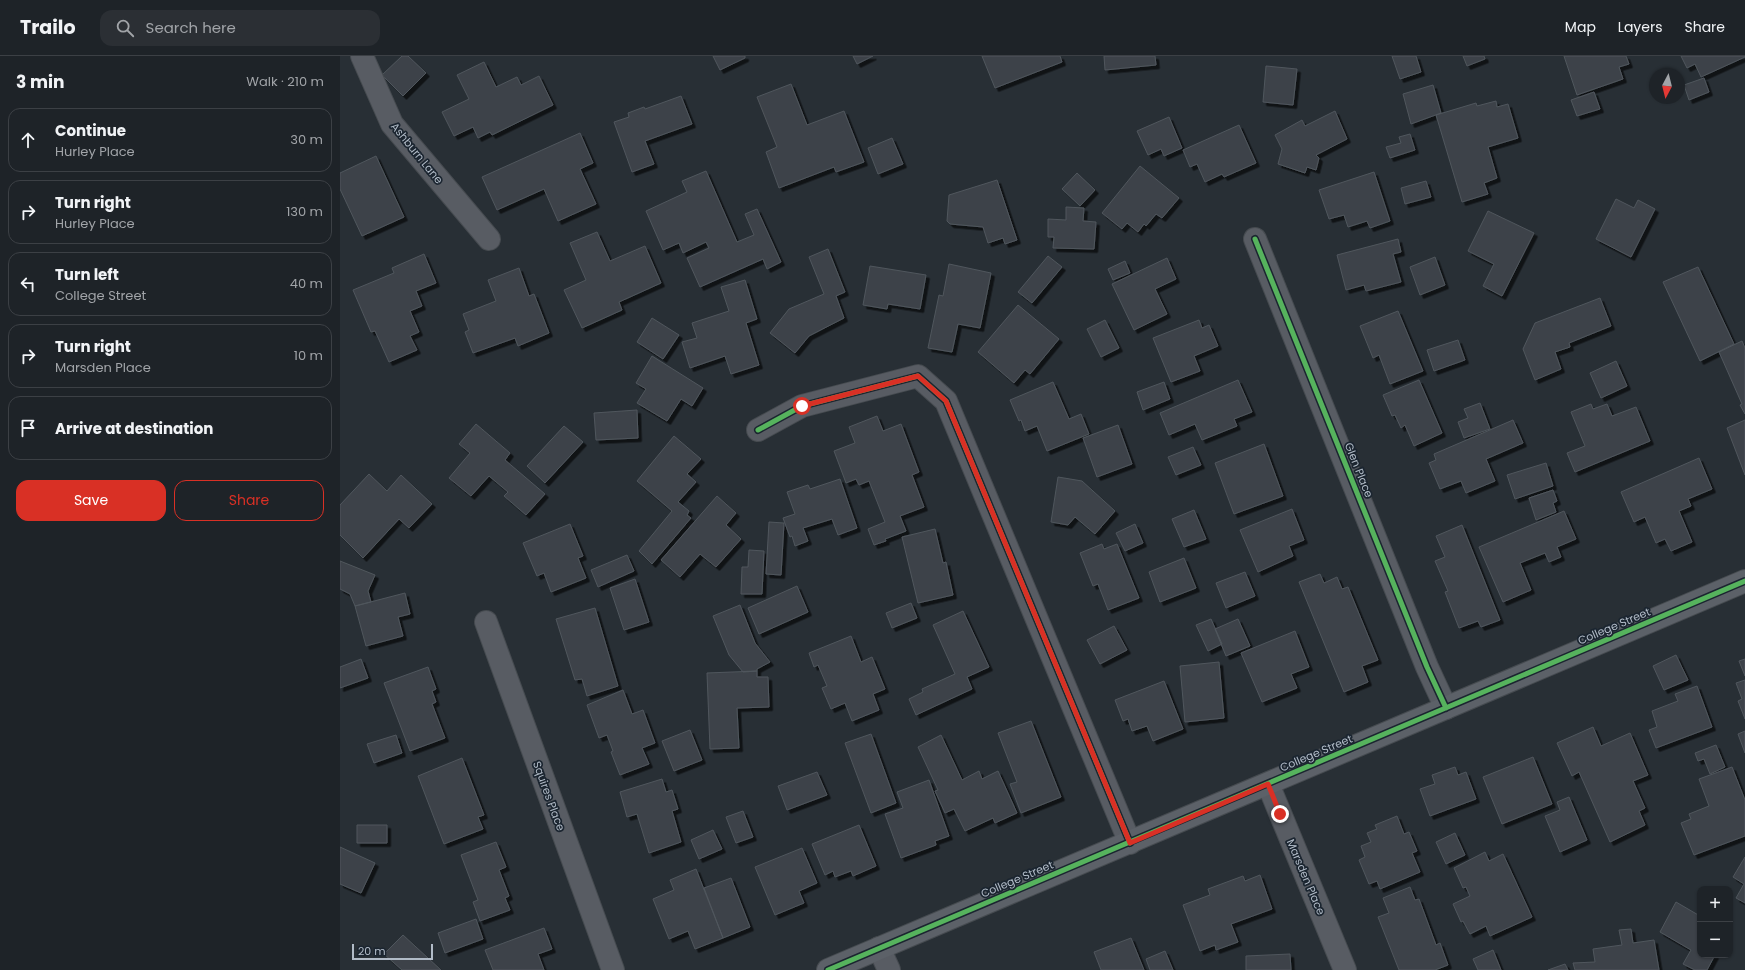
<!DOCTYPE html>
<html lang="en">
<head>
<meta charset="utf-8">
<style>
	:root { --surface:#1e2328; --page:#2b2f34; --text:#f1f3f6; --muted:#a1a4a8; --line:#3c4045; --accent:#d93025 }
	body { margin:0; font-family:Poppins,sans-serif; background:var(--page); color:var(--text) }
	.controls { position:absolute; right:12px; bottom:12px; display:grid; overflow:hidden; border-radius:8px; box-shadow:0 1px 3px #0004 }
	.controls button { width:36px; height:36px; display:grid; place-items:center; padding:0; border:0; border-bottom:1px solid var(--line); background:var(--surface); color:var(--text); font:20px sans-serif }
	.compass { position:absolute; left:1309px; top:12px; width:36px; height:36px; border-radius:50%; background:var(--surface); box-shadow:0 1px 3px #0004; rotate:187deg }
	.scale { position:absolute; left:12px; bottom:10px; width:81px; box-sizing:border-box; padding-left:4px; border:2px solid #b1bbc7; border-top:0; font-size:11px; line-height:14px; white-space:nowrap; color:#b1bbc7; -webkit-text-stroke:3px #1b2530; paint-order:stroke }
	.stop { position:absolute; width:12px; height:12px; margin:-9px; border:3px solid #d93025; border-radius:50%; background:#fff }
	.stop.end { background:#d93025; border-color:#fff; box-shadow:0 1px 4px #0008 }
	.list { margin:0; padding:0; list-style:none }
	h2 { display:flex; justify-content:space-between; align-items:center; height:52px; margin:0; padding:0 16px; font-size:17px }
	h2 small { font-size:13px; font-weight:400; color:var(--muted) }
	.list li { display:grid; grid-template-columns:26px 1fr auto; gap:12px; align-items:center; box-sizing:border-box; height:64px; margin:0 8px 8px; padding:0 8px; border:1px solid var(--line); border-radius:12px }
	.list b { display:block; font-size:15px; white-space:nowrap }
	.list p { margin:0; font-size:13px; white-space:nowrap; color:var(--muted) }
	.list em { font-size:13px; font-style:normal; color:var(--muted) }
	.actions { display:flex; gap:8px; padding:12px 16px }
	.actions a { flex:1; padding:9px 0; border:1px solid var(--accent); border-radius:12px; text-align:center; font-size:14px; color:var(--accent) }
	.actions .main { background:var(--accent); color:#fff }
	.icon { flex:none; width:22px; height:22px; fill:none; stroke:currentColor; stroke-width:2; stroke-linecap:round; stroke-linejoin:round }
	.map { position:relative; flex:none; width:1405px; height:914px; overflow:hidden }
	header { display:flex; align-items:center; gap:24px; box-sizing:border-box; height:56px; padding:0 20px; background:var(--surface); border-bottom:1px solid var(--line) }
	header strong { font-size:19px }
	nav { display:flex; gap:22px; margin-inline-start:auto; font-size:14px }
	.search { width:280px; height:36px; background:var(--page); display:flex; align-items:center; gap:10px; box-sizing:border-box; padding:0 14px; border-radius:12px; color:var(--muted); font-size:15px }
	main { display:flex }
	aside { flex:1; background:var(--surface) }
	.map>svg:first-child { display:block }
	.building { fill:#3d4349; stroke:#50565d; filter:url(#shadow) }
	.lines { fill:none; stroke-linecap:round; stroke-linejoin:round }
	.minor-casing { stroke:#464b50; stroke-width:24 }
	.secondary-casing { stroke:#464b50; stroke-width:24 }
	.minor { stroke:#585c63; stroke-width:22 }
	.secondary { stroke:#5c6168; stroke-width:22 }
	.cycleway-casing { stroke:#1b2530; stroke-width:8 }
	.cycleway { stroke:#56b35d; stroke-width:5 }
	.route { stroke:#d93025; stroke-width:5 }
	.labels { text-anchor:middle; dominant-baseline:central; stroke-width:3.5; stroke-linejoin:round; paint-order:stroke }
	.street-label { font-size:11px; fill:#b1bbc7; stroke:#1b2530 }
</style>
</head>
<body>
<header>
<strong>Trailo</strong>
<div class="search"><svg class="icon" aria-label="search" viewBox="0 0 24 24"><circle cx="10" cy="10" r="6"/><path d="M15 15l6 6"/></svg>Search here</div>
<nav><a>Map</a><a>Layers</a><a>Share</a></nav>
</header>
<main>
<aside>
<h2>3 min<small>Walk · 210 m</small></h2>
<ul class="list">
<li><svg class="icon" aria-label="ahead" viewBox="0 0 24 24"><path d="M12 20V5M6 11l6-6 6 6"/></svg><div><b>Continue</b><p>Hurley Place</p></div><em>30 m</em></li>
<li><svg class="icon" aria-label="right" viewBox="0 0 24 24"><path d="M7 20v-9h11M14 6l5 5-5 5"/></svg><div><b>Turn right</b><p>Hurley Place</p></div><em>130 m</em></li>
<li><svg class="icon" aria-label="left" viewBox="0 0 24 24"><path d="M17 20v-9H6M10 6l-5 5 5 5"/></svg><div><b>Turn left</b><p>College Street</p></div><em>40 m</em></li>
<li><svg class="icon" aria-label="right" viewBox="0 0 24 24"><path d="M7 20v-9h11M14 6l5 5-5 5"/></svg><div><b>Turn right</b><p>Marsden Place</p></div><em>10 m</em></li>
<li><svg class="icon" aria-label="arrive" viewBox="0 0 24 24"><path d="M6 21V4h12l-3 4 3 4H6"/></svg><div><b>Arrive at destination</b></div></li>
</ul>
<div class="actions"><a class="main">Save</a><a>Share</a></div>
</aside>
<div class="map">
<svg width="1405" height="914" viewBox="0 0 1405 914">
	<defs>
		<filter id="shadow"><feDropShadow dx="3.5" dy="3.5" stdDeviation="0" flood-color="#0009"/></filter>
	</defs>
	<rect width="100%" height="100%" fill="#282f35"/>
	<!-- building -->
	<path class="building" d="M62,0H68L86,17L63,40L42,19Z
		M373,0H405V2L380,14Z
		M513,0H533L517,8Z
		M642,0H720L722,6L655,32Z
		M764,0H815L816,9L765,14Z
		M1052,0H1076L1081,16L1060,23Z
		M1123,0H1144L1145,3L1127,10Z
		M1224,0H1286L1289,8L1279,11L1283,23L1237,39Z
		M1341,0H1405V1L1361,21L1355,8L1347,12Z
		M144,6L156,31L177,21L181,29L199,20L213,49L152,79L150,76L138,82L133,71L114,80L102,56L129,43L117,19Z
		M926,10L957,13L953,49L923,46Z
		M1364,22L1369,36L1349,44L1344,29Z
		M451,28L467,69L504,55L524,106L496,116L494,111L439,132L426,96L437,91L417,41Z
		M1093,29L1101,57L1071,68L1063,38Z
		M1254,36L1260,53L1237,60L1231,44Z
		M341,40L352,68L305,85L314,108L292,116L274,66L289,61L288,57L304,51L305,53Z
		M1156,45L1157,51L1168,48L1178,82L1148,91L1157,122L1144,127L1148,138L1122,146L1096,59L1136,47L1137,50Z
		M995,55L1007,83L976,99L979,102L976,114L967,111L965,117L938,108L942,93L935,79L962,64L965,70Z
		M829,61L842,92L824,100L821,93L808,99L797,75Z
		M899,69L916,107L884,121L882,118L865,126L857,108L850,111L843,94Z
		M240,77L253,107L240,113L256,148L218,165L204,133L157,154L142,121Z
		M1070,78L1075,94L1050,102L1046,91L1061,87L1059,81Z
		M552,82L563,108L538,118L528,92Z
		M36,100L64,161L22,180L0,133V117Z
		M800,110L839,142L822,162L816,158L806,170L804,168L798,176L787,167L782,173L762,157Z
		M366,115L397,186L414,179L405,158L417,153L441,206L427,213L423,203L360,231L347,202L369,192L366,186L343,197L339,187L323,194L306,155L347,136L342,125Z
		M1034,116L1050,165L1030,172L1027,165L1008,171L1004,159L989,163L979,134Z
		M737,117L755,134L740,150L722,133Z
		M657,124L677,184L665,188L663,182L648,187L643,171L610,168L607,165L609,139Z
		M1086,125L1091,141L1065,148L1061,132Z
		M1276,143L1294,152L1298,144L1315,153L1291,201L1256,183Z
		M726,151L744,152L743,165L756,166L754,193L713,192L714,181H708V163L726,164Z
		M1148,155L1194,177L1162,240L1143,230L1154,208L1128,195Z
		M257,176L270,205L305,190L321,227L279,246L282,254L242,272L224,234L246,224L230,187Z
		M1058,183L1061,196L1053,198L1061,226L1026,235L1024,229L1006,234L997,199Z
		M488,193L505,236L496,240L504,262L469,280L455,297L430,277L449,253L484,238L469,201Z
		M84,198L96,227L76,235L82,250L70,255L79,276L70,280L77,294L49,306L35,275L31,276L13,234L54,217L52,212Z
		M708,200L722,211L692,247L678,236Z
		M1095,201L1105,229L1080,239L1070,211Z
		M827,202L836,223L815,233L827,258L794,274L772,228Z
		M785,205L790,217L773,224L768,213Z
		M609,208L651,217L640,272L618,268L612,296L588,292L599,239L603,240Z
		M530,210L586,219L580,253L548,248L547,253L523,249Z
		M1358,211L1394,288L1360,305L1323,226Z
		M179,212L189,240L194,238L209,277L178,290L175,282L133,297L125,276L129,274L123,258L156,245L148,224Z
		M405,224L417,263L406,267L419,309L391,318L385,300L350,312L342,286L357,282L352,267L389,255L381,231Z
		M1260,242L1271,270L1229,287L1230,291L1215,296L1221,313L1195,324L1183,293L1195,267Z
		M678,249L719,283L690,318L685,314L674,327L638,296Z
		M1058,255L1083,315L1050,328L1039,299L1033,302L1020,270Z
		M312,262L339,279L323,303L297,286Z
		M765,264L779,292L761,301L747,273Z
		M859,264L862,272L869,269L878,290L854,300L860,315L831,326L813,282Z
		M1118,284L1125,304L1094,315L1087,294Z
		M1402,285L1405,292V358L1400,349L1402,348L1379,296Z
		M312,300L363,332L352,350L341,343L327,365L297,347L306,333L296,327Z
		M1276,305L1287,330L1261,342L1250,317Z
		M898,324L912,356L894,363L897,370L862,384L855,368L829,379L820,357Z
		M1079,324L1102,377L1074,390L1065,369L1061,372L1055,359L1052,360L1043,339Z
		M713,326L729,363L741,358L749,378L707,395L697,370L685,375L681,364L679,365L670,344Z
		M824,326L830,343L803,354L797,336Z
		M1140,347L1150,373L1124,382L1118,366L1128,362L1124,353Z
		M1251,348L1253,353L1267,348L1272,360L1296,351L1310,385L1235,416L1227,397L1245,390L1231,356Z
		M297,354L298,382L256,384L254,357Z
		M537,360L543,375L561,368L579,416L572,419L584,451L560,460L566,475L545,483L546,485L534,489L528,473L545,466L529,425L519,429L516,423L506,427L494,395L515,387L509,371Z
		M1173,364L1183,387L1146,403L1155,425L1126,437L1121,425L1100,433L1089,407L1096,404L1094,398Z
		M1405,364V419L1387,372Z
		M136,368L170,397L165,404L205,438L186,459L164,440L168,436L149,420L131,440L109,422L130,397L119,388Z
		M778,369L792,408L757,421L743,382Z
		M224,370L243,386L205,427L187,410Z
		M334,380L361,403L347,418L356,426L338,446L349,455L347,459L351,462L312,508L299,495L332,455L297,425Z
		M924,388L943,440L894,458L875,407Z
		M853,391L861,409L836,419L828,401Z
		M1359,402L1372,433L1348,443L1351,450L1339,455L1352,486L1331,495L1325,483L1316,487L1305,461L1294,466L1281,436Z
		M1206,407L1213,430L1175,443L1167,419Z
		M29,418L47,435L61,419L92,448L69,472L59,463L23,502L0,479V449Z
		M718,421L742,425L775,455L755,478L735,461L728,469L711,466Z
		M500,423L517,472L498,479L492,463L463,472L468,485L455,490L452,480L450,481L443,462L455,458L447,436L468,429L470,433Z
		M1213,434L1217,445L1213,447L1216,456L1196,464L1189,442Z
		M377,440L396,457L386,469L401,483L376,511L360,498L340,521L321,504Z
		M952,453L964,484L949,490L953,500L918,516L900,474Z
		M854,454L866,483L844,491L832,463Z
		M1224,455L1236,483L1217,491L1221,501L1209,506L1205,497L1180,507L1191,534L1163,546L1139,491Z
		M429,466L444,467L441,519L426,518Z
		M230,468L243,500L238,502L246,522L211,536L204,517L197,520L183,487Z
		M795,468L803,487L785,495L776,477Z
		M1122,469L1160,564L1141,571L1138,565L1119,572L1105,536L1108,535L1095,505L1105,501L1096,480Z
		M595,473L603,507L606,506L613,539L578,547L562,481Z
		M762,488L764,493L777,488L799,542L768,554L758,528L753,530L740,497Z
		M409,494L424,495L422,538H401L402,511H408Z
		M287,499L294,515L258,531L251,514Z
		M844,502L856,532L820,546L809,516Z
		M0,505L35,519L28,535L31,546L15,550L10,538L0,533Z
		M905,516L915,540L886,552L876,527Z
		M980,518L984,527L997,521L1002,533L1008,531L1038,604L1022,610L1028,626L1004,636L959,526Z
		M295,523L309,566L284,574L270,532Z
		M457,530L468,556L419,578L408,552Z
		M65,537L70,558L58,561L63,580L26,590L15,550Z
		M571,547L577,562L552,572L546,557Z
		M400,549L415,587L430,606L417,613V615L403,616L389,599L373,560Z
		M255,552L278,630L247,640L242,623L235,624L216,563Z
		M623,555L649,611L627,621L632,633L576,659L569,643L583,636L582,633L615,618L593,569Z
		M871,563L882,588L868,595L856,569Z
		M898,563L910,590L886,600L875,573Z
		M774,570L787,594L760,608L747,584Z
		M955,575L969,611L951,618L957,632L922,646L901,597Z
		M511,580L521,606L532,601L545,633L533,638L539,654L512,665L505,647L491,653L482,632L487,630L478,609L474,611L469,597Z
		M1336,599L1348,624L1324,634L1313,610Z
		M21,603L28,622L0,632V611Z
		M1405,603V620L1399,605Z
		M879,606L884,662L845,666L840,610Z
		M88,611L96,633L92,635L96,646L92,648L105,682L70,695L44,627Z
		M417,615V621H428L429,651L397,652L399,692L370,693L367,617Z
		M1405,624V663L1398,645L1402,643L1396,627Z
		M824,625L843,673L813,685L807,670L792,675L788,663L783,665L775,644Z
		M1357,630L1372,671L1316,692L1309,674L1317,671L1312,655L1338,645L1335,638Z
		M283,634L292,658L303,654L315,687L302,692L309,708L280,719L271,696L273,695L267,679L259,682L247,649Z
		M691,665L721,741L681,757L670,728L677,726L658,677Z
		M1253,671L1261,690L1290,677L1308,719L1293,725L1305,752L1299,755L1305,769L1270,786L1239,716L1232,720L1217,687Z
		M350,674L362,704L334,715L322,685Z
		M1405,675V697L1398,678Z
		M531,678L556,747L531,757L505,687Z
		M56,679L62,697L34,707L27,688Z
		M601,679L622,724L639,715L642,723L658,715L677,757L655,767L653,762L625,775L614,753L605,757L595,735L598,734L578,691Z
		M1376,689L1385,711L1370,718L1364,703L1358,705L1355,697Z
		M1193,701L1212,748L1162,768L1143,721Z
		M122,702L144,759L138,761L143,773L104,788L78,720Z
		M1115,711L1118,719L1126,716L1136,743L1090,760L1080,733L1095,728L1092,719Z
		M1392,711L1405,744V780L1354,799L1341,767L1351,763L1349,758L1369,750L1359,723Z
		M477,716L487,739L447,754L438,730Z
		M322,723L326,736L332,734L338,753L332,755L341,786L309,797L297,758L287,761L280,736Z
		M589,724L609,780L595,785L596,789L561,802L545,758L563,752L557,736Z
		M1229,741L1247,784L1220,796L1205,760L1220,754L1217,746Z
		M403,755L413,781L396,787L386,761Z
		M1057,760L1064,778L1069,776L1077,795L1072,797L1080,816L1040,833L1037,825L1029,828L1019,804L1025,801L1021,790L1031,786L1027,777L1037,773L1035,769Z
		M17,769H47V787H17Z
		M519,769L536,810L513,820L511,815L495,821L493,815L485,819L472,788Z
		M373,774L382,793L359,803L351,784Z
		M1115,777L1125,799L1106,808L1096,786Z
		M156,786L166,811L159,814L169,840L165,842L170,854L140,865L133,846L138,844L121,799Z
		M0,791L35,807L21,837L0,828Z
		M462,792L477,827L459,835L464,847L435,859L415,811Z
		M1145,796L1149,805L1163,798L1192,861L1150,880L1146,870L1130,878L1123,865L1121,866L1113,848L1130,840L1126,831L1123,832L1114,812Z
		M1405,801V847L1396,842L1404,828L1393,821Z
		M356,813L383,882L355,893L348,875L329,883L313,843L334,834L330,824Z
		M920,819L932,853L891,868L898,886L876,894L875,889L860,895L843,849L870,839L868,833L903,820L905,825Z
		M391,822L410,871L383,882L364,832Z
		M1070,831L1075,844L1079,843L1096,889L1100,887L1108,909L1095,914H1059L1038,861L1049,857L1043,842Z
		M1336,846L1360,860V899H1375L1367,914H1355L1343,908L1351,894L1320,876Z
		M136,863L143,883L105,897L98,877Z
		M204,872L212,893L198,898L204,914H153L145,894Z
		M1291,873L1293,887L1314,884L1319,914H1235L1233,907L1255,906L1253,893L1282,889L1279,874Z
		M63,879L101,914H62L44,898Z
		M791,882L804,914H761L754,896Z
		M1153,894L1161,914H1138L1133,903Z
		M825,895L833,914H810L806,903Z
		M950,898L951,914H906V900Z
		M1225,908L1228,914H1208Z"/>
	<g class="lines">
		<defs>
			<path id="minor" d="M22,0L52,68L149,183
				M915,183L1087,611L1106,652
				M418,374L462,350L578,320L606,345L790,787
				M146,566L273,914
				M928,728L1005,914
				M539,892L549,914"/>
			<path id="secondary" d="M488,914L1405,525"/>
		</defs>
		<!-- minor casing -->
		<use href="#minor" class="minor-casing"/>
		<!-- secondary casing -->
		<use href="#secondary" class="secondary-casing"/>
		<!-- minor -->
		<use href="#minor" class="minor"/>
		<!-- secondary -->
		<use href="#secondary" class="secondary"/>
		<defs>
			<path id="cycleway" d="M915,183L1087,611L1106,652
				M418,374L462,350L578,320L606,345L790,787
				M488,914L1405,525"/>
		</defs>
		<!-- cycleway casing -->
		<use href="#cycleway" class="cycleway-casing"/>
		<!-- cycleway -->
		<use href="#cycleway" class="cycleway"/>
	</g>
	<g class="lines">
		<!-- route -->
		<path class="route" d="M462,350L578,320L606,345L790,787L928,728L940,758"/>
	</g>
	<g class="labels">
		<!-- street labels -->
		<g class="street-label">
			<text transform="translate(77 97) rotate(51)">Ashburn Lane</text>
			<text transform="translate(1019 414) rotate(68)">Glen Place</text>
			<text transform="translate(1274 570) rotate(-23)">College Street</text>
			<text transform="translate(976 697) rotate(-23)">College Street</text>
			<text transform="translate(209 740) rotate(70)">Squires Place</text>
			<text transform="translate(966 821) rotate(67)">Marsden Place</text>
			<text transform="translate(677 823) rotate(-23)">College Street</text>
		</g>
	</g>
</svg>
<div class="controls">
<button>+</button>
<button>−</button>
</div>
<svg class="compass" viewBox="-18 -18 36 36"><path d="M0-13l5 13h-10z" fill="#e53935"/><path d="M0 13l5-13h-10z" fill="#a1a4a8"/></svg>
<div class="scale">20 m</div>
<div class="stop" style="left:462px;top:350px"></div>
<div class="stop end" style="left:940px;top:758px"></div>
</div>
</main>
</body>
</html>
